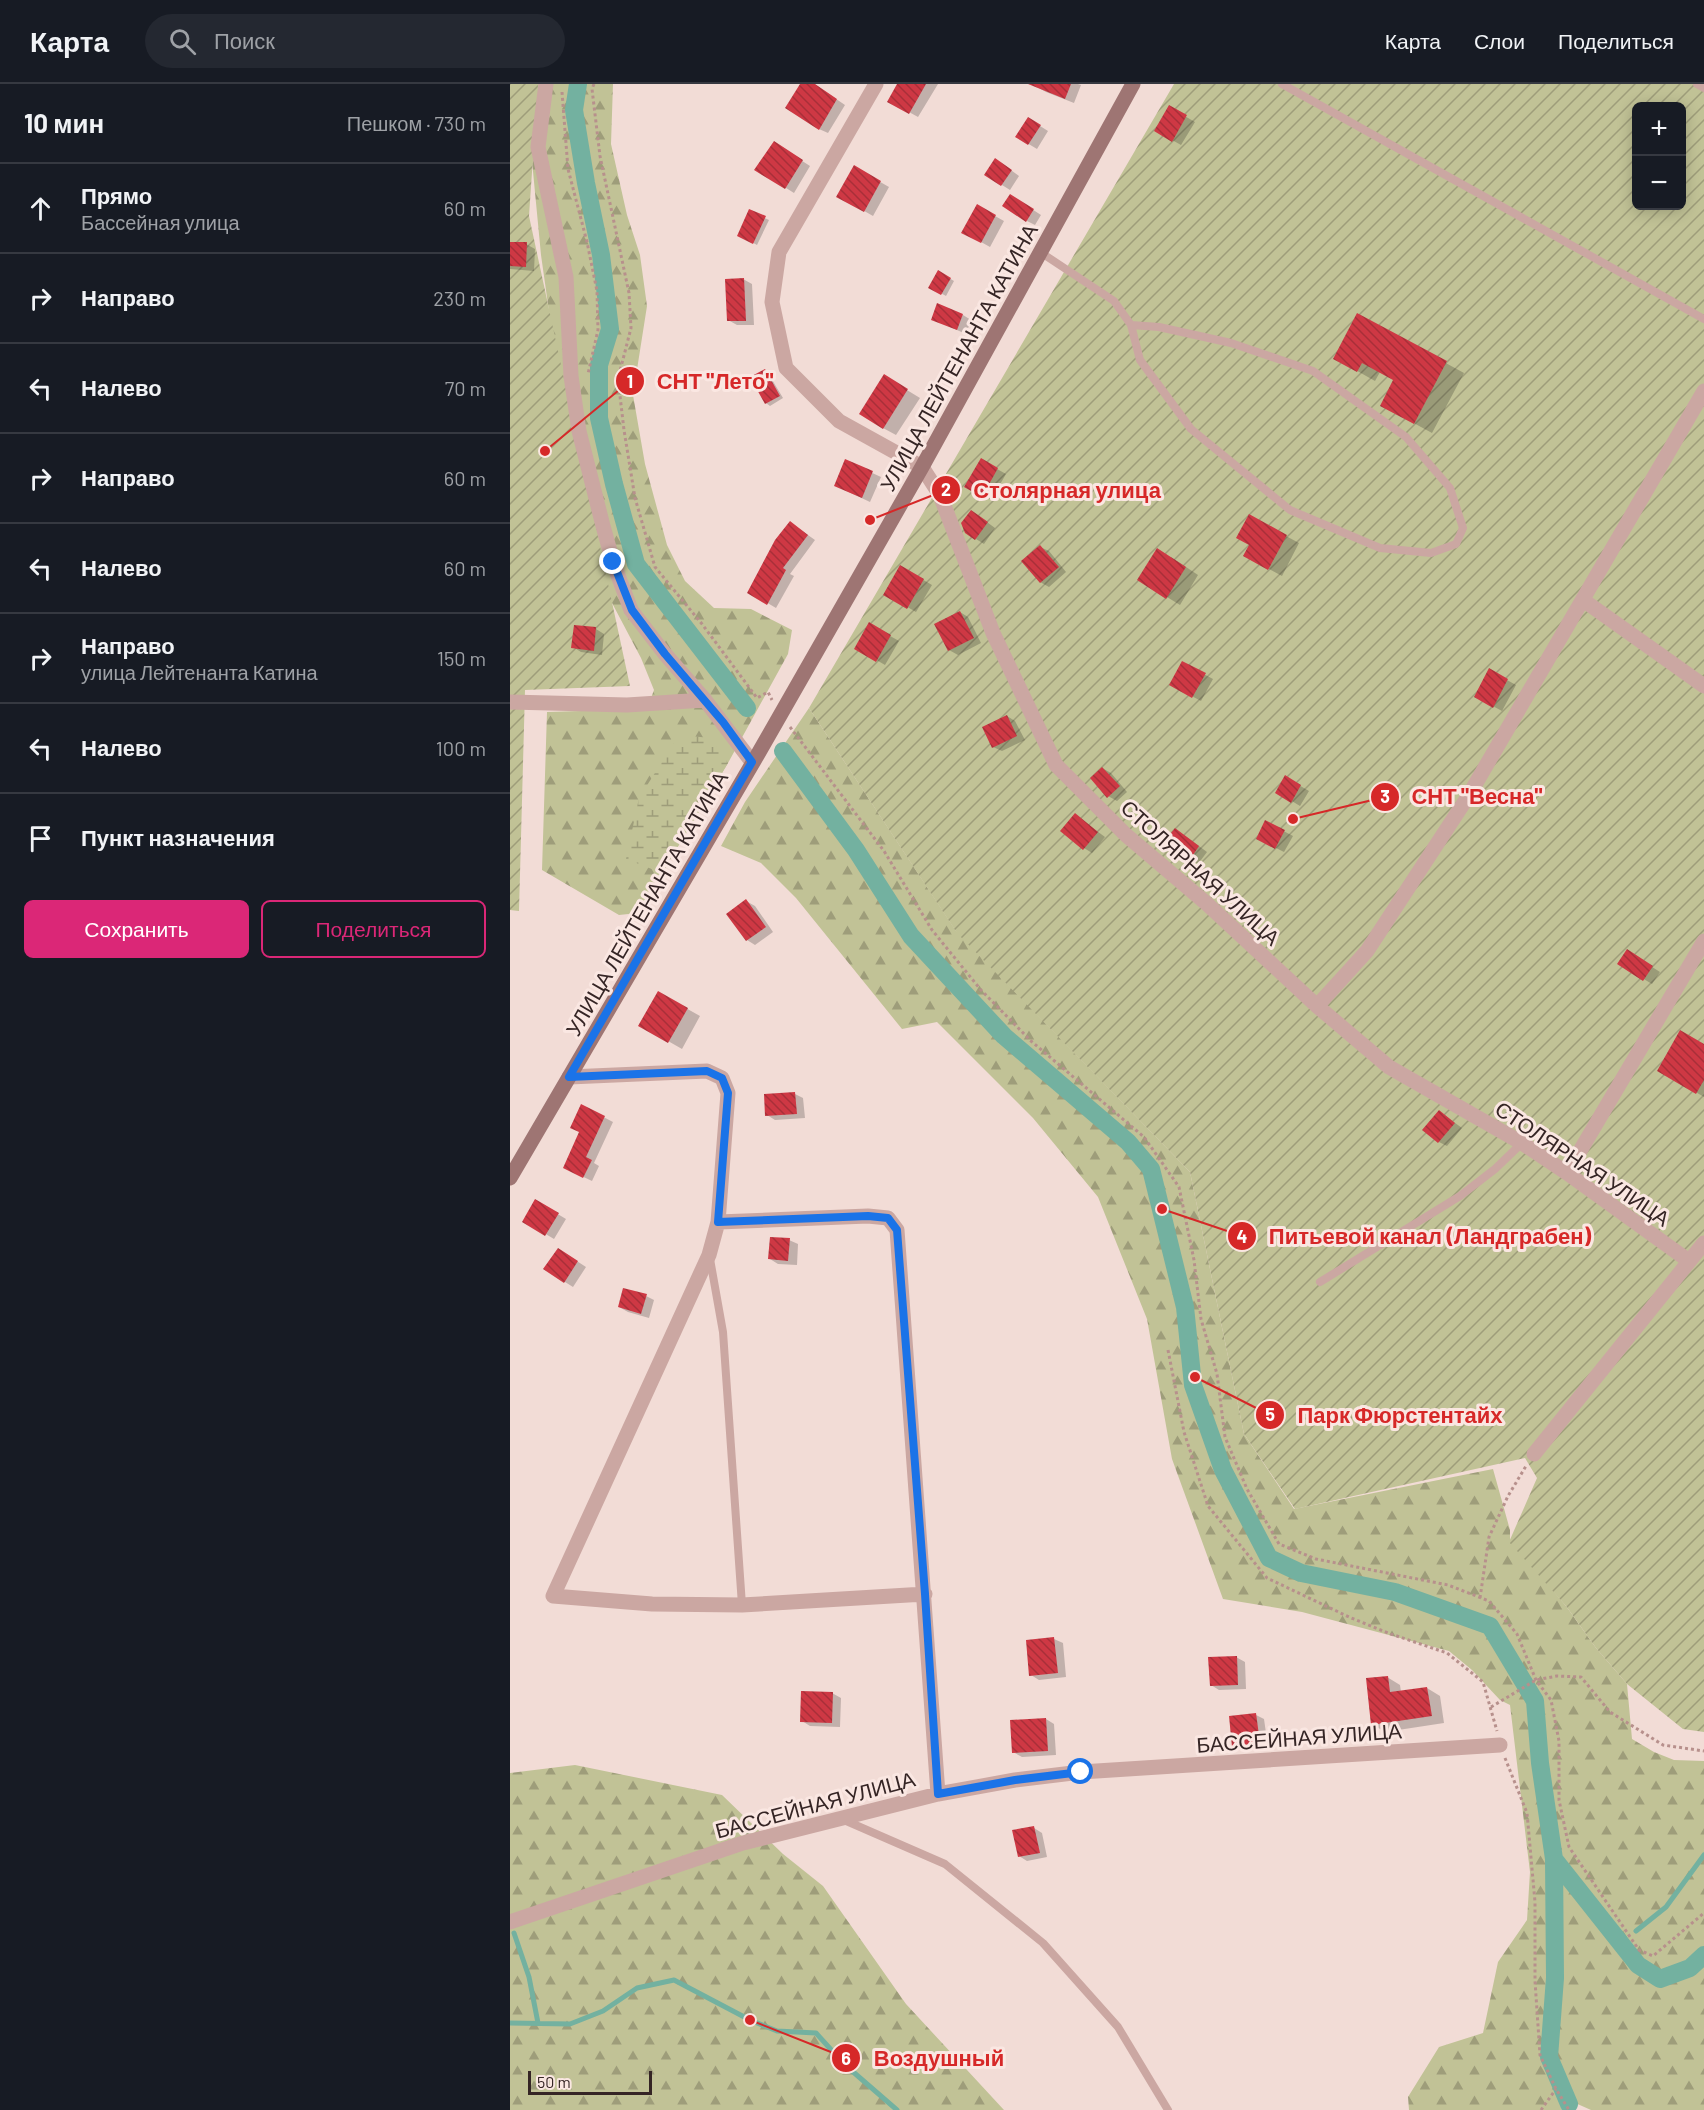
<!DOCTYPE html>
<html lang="ru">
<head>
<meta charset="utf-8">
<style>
	:root { --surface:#171b24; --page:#242831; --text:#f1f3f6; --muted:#9ea1a6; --line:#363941; --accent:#db2777 }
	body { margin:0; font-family:Barlow,sans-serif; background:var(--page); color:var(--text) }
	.controls { position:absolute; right:18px; top:18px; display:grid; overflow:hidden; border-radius:9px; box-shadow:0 3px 15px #0003 }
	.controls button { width:54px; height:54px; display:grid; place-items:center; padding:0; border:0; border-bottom:2px solid var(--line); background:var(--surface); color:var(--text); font:30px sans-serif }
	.scale { position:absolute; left:18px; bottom:15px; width:124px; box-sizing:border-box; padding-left:6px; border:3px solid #352525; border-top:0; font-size:16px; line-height:21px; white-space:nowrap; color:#352525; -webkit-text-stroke:4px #fae7e2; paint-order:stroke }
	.stop { position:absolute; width:18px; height:18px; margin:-14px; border:4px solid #1a73e8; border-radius:50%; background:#fff }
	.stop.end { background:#1a73e8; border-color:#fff; box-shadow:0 2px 6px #0008 }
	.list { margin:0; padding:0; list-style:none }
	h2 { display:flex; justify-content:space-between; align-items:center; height:78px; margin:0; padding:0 24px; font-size:26px }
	h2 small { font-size:20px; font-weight:400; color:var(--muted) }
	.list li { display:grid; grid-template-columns:39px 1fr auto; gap:18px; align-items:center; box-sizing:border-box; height:90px; padding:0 24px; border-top:2px solid var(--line) }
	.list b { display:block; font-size:22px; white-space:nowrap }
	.list p { margin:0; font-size:20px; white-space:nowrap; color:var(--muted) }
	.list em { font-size:20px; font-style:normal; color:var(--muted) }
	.actions { display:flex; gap:12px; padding:18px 24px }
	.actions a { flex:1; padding:14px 0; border:2px solid var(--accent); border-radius:9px; text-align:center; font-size:21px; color:var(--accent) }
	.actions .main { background:var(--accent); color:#fff }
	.icon { flex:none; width:33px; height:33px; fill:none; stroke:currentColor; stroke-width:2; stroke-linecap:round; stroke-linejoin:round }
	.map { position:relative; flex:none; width:1194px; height:2026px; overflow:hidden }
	header { display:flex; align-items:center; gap:36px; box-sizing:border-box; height:84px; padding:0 30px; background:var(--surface); border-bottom:2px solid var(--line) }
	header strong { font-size:28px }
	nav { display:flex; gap:33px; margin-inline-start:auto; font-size:21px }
	.search { width:420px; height:54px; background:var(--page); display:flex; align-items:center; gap:15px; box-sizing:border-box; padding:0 21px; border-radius:33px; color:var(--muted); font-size:22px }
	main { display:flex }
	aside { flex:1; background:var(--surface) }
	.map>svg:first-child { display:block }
	.forest { fill:url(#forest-firs) }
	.wetland { fill:url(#wetland-marsh) }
	.garden { fill:url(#garden-furrows); fill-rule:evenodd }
	.shadow { fill:#0003 }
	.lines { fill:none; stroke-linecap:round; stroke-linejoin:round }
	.stream { stroke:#73b1a0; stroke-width:5 }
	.canal { stroke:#73b1a0; stroke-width:18 }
	.building { fill:url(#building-back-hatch) }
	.path { stroke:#b7908c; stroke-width:3; stroke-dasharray:3 3; stroke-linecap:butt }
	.lane { stroke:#cba7a2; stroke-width:8 }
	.street { stroke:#cba7a2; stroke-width:15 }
	.secondary { stroke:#9e7573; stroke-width:15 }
	.route { stroke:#1a73e8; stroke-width:8 }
	.labels { text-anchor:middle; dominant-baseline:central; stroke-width:6; stroke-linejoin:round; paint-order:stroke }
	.street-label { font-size:21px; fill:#352525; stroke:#fae7e2 }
	.leader { fill:none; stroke:#d62828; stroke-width:2 }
	.callout-dot { fill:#d62828; stroke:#fae7e2; stroke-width:2 }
	.mark-label { font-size:18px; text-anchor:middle; font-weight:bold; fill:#fff }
	.callout-label { font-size:22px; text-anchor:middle; font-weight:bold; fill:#d62828; stroke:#fae7e2; stroke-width:6; stroke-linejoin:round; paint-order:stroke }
</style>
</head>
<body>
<header>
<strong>Карта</strong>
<div class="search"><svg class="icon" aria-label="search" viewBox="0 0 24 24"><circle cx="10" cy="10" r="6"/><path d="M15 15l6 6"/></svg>Поиск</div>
<nav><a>Карта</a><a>Слои</a><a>Поделиться</a></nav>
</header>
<main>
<aside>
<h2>10 мин<small>Пешком · 730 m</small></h2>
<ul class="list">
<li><svg class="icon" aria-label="ahead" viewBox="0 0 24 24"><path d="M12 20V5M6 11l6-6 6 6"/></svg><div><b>Прямо</b><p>Бассейная улица</p></div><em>60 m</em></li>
<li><svg class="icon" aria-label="right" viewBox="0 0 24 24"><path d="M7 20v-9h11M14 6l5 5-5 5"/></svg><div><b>Направо</b></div><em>230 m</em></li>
<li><svg class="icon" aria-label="left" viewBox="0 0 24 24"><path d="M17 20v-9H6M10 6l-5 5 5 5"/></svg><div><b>Налево</b></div><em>70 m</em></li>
<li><svg class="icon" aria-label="right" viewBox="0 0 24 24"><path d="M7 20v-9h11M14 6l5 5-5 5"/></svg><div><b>Направо</b></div><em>60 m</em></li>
<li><svg class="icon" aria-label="left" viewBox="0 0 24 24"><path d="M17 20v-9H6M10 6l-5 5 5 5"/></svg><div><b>Налево</b></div><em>60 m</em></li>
<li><svg class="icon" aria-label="right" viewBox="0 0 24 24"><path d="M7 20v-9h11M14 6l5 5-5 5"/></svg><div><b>Направо</b><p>улица Лейтенанта Катина</p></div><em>150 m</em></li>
<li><svg class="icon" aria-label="left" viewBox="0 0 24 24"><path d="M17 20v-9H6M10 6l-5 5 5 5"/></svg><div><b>Налево</b></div><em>100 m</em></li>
<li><svg class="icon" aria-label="arrive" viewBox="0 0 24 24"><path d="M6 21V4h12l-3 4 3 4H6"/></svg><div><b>Пункт назначения</b></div></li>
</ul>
<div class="actions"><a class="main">Сохранить</a><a>Поделиться</a></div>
</aside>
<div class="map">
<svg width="1194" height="2026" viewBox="0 0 1194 2026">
	<defs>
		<pattern id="forest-firs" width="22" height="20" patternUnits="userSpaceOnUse" patternTransform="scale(1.5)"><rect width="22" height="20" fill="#c1c296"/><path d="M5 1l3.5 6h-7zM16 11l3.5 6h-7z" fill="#9e9d7a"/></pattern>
		<pattern id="wetland-marsh" width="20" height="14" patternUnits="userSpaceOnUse" patternTransform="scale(1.5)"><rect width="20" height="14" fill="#c1c296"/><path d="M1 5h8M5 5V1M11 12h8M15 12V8" fill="none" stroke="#9e9d7a"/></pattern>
		<pattern id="garden-furrows" width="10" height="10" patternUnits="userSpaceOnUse" patternTransform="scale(1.5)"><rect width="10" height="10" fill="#c1c296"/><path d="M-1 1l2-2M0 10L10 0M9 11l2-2" fill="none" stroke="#9e9d7a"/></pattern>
		<pattern id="building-back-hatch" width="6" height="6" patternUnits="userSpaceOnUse" patternTransform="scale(1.5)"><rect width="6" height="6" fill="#ce3844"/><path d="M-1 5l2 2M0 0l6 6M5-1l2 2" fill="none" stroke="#a82f39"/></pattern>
	</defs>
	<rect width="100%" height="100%" fill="#f2dcd6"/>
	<!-- forest -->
	<path class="forest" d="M25,0H103L101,60L117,131L130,171L137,222L123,311L135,380L157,461L175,497L204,524L241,525L282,546L278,570L218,679L128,829L109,831L32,786L37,628L137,625L144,606L131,574L82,481L66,418L31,171L22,77Z
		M299,624L446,847L680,1088L734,1350L784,1425L983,1385L1000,1446V1456L1056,1522L1086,1564L1117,1600L1122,1655L1144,1668L1164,1676L1194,1677V2026H1081L1063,2018L1059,2021L1063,2026H899L898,2013L929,1963L973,1949L988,1878L1017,1836L1020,1788L1000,1621L990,1616L962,1586L939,1567L792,1528L713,1515L662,1375L637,1235L588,1113L523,1034L427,938L392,945L286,814L251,779L211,762L235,718Z
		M65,1681L212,1711L273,1770L313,1802L396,1920L494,2026H0V1689Z"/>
	<!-- wetland -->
	<path class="wetland" d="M169,651L201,654L218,679L152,789L116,775L129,714Z"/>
	<!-- garden -->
	<path class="garden" d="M0,0H28L19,132L120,602L15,606L9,827L0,826Z
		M664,0H1194V1648L1173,1645L1117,1600L1086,1564L1056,1522L999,1458L1027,1394L1015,1374L785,1425L734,1350L680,1088L447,849L299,624ZM1126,22H1172V122H1126Z"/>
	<!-- shadow -->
	<path class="shadow" d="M292,0H304L335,21L318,49L309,45Z
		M389,0H428L408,33L379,17Z
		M528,0H568L571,1L564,19L536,8L527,3Z
		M659,23L685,38L671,61L646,47Z
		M519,35L538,47L527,65L507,53Z
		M272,64L300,82L284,109L246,85Z
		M494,81L509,92L500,106L476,91Z
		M344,83L379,103L363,132L328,112Z
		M508,116L531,131L525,141L517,137Z
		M467,122L494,137L480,163L453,148Z
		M239,127L259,136L247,161L229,151Z
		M0,159L16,160L25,165L24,187L0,185Z
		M429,188L444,197L436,212L420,203Z
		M233,195L242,200L244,241H227L218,236Z
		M453,231L461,236L456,250L422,235Z
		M848,231L954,289L922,349L889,331L885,296L870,288L865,297L842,284Z
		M255,286L258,289L273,314L260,322L256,319Z
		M374,292L410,314L386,351L373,344Z
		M471,376L496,390L481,416L456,402Z
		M336,377L371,393L360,418L326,402Z
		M470,433L485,444L474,460L466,455Z
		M288,444L305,456L280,490L284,492L266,524L239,508Z
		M776,452L789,459L772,492L748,479Z
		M530,463L539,467L556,488L539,503L530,498Z
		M661,473L688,491L670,521L657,513Z
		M391,483L422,501L406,528L375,510Z
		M450,528L458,533L471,559L448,571L439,566Z
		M359,540L389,557L375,581L346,564Z
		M86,545L94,550L92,571L71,568L63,563Z
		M673,579L703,595L691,617L661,601Z
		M979,586L1006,601L992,627L966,613Z
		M497,632L505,637L515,656L492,667L483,663Z
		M592,684L601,689L617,708L607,717L598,712Z
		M775,693L799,707L790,722L767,708Z
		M565,731L595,753L582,769L574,764Z
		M756,738L783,752L774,768L756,759Z
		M674,751L697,768L688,780L679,775Z
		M236,817L245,822L263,848L245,861L237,856Z
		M1117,867L1150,888L1142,900L1109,880Z
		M149,909L190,932L172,965L130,941Z
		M1194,962V1013L1149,986Z
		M285,1010L293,1014L295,1034L265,1036L257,1031Z
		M72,1022L103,1038L84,1079L89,1082L82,1097L63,1088L71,1048Z
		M930,1028L952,1044L937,1062L929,1058Z
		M26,1117L56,1135L44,1155L14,1137Z
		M279,1156L288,1160L287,1181L268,1180L260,1175Z
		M56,1170L76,1183L63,1203L55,1198Z
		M136,1212L144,1216L139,1234L118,1228L109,1223Z
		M544,1555L553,1559L556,1593L529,1596L521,1591Z
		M726,1573L735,1578L736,1605L709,1606L701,1601Z
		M877,1593L890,1601L891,1608L917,1604L930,1612L934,1639L875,1648L862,1640Z
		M322,1609L331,1614L330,1643L300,1642L292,1637Z
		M746,1631L754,1635L758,1663L732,1666L724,1662Z
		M536,1635L544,1640L546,1671L512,1673L503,1668Z
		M524,1744L532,1749L537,1773L517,1777L509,1772Z"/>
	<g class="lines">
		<!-- stream -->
		<path class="stream" d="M1126,1847L1156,1823L1194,1771
			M4,1849L19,1893L28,1939
			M0,1939L60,1940L93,1927L127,1904L164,1896L240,1936L267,1947L306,1949L334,1980L387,2026"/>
		<!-- canal -->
		<path class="canal" d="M68,0L64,26L76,99L91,171L100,245L89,281V334L104,400L126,480L237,624
			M273,667L346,766L401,852L494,952L618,1058L641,1085L675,1223L683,1301L713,1386L759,1474L791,1489L885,1508L980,1542L1025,1617L1030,1679L1044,1775L1045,1894L1039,1973L1059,2020
			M1044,1775L1128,1881L1150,1895L1180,1884L1194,1871"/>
	</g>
	<!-- building -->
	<path class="building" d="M290,0H305L327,15L309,46L275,24Z
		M387,0H416L399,30L377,18Z
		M518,0H561L555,15Z
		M659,21L677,31L662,58L644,47Z
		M518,33L531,41L518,61L505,53Z
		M264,57L293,76L275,105L244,86Z
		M485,74L502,86L491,102L474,91Z
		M344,81L371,97L354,128L326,113Z
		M500,110L524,125L516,138L492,122Z
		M467,120L486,131L471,159L451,149Z
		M239,125L256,132L243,160L227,152Z
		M0,158H17L16,183L0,182Z
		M428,186L441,194L431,211L418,204Z
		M234,194L236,237H217L215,195Z
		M427,219L453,230L447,246L421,236Z
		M847,229L937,277L904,340L870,322L883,296L852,279L847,288L823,275Z
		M255,285L270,312L255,320L240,293Z
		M374,290L398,305L373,345L349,330Z
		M471,374L488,384L472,413L454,403Z
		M335,375L363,387L352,414L324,402Z
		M461,426L478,438L465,456L455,449L451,439Z
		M739,430L777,451L758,486L733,472L739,461L726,454Z
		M280,437L298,451L273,484L276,486L257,521L237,509L265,456Z
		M530,461L549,483L530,499L511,477Z
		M647,464L676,483L656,515L627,496Z
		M390,481L414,495L397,525L373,511Z
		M450,527L464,554L438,567L424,540Z
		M359,538L381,551L366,578L344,565Z
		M64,541L86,543L84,567L61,564Z
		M672,577L696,589L682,614L659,601Z
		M979,584L998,595L983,624L964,613Z
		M497,631L507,652L482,664L472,643Z
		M592,683L610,702L597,714L580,694Z
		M775,691L791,701L781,719L765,709Z
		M565,729L588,748L573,766L550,747Z
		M755,736L775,746L765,765L746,755Z
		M665,744L689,762L679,777L654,758Z
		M236,815L256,843L236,857L216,830Z
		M1117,865L1143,882L1133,897L1107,880Z
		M148,907L178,924L158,959L128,942Z
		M1170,946L1194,960V996L1186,1010L1147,987Z
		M285,1008L287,1030L255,1032L254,1010Z
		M71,1020L95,1032L76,1073L82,1076L73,1094L53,1084L69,1048L60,1044Z
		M929,1026L945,1039L928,1059L912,1046Z
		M25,1115L49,1129L35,1152L12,1138Z
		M260,1153L280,1154L278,1177L258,1175Z
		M48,1164L68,1177L54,1199L33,1185Z
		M113,1204L137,1210L131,1230L108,1223Z
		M544,1553L548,1589L519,1592L516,1556Z
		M727,1572L728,1601L700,1602L698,1573Z
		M878,1592L880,1608L917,1603L922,1632L861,1641L856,1594Z
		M291,1607L323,1608L322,1639L290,1638Z
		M746,1629L750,1659L722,1663L719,1632Z
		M536,1634L538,1667L502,1669L500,1636Z
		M524,1742L530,1769L508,1773L502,1746Z"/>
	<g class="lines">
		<!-- path -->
		<path class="path" d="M84,0L82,5L90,72L119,209L121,244L108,295L114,346L125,414L145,483L192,540L247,614L258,608L262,616
			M52,8L58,85L77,158L87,207L88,246L78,290
			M280,643L374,767L422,846L471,906L521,957L634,1053L669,1103L684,1176L691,1235L707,1290L715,1353L737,1405L769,1460L806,1475L938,1501L979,1517L1007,1550L1026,1596L1041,1616L1049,1657V1716L1059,1763L1129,1866L1143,1872L1194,1829
			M658,1266L674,1348L698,1422L757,1494L839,1533L878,1549L937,1569L973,1598L987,1647
			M970,1514L979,1453L998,1412L1016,1382
			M981,1623L1026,1596L1047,1592L1071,1593L1100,1628L1153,1661L1194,1667
			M995,1674L1017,1729L1025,1818V1897L1030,1971L1046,2005L1059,2026
			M1031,2026L1046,2005"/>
		<!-- lane -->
		<path class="lane" d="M772,0L1194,235
			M1187,0L1194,4
			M530,168L604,217L621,241L630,276L681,345L780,426L870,464L921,469L946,460L953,444L940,404L896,353L803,287L721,259L649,243L621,241
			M200,1175L213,1248L232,1521
			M810,1198L950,1112L985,1085L1012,1059
			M334,1736L435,1780L533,1859L608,1943L658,2026"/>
		<!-- street -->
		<path class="street" d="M36,0L28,63L56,193L61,292L69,347L93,442L103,478L121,526L155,570L195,616
			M366,0L269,168L262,218L276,284L329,337L412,383L430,411L483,549L546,681L616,751L696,819L807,922L879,983L1012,1059L1057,1089L1179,1177
			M1073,516L1194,602
			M0,618L117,621L195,616L242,678
			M807,922L857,867L959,711L1194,307
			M59,993L197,987L212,994L218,1009L208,1138L199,1171L43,1512L142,1520L232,1521L415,1510
			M1057,1089L1194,857
			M208,1138L358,1132L378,1134L387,1146L428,1710
			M1024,1370L1194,1159
			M0,1838L233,1759L428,1710L505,1696L571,1688L990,1661"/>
		<!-- secondary -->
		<path class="secondary" d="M0,1094L248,670L412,383L623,0"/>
	</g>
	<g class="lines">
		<!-- route -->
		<path class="route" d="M103,478L122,526L155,570L213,638L242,678L59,993L197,987L212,994L218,1009L208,1138L358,1132L378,1134L387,1146L415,1510L428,1710L505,1696L571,1688"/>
	</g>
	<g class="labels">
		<!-- street labels -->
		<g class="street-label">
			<text transform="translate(448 273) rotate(-61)">УЛИЦА ЛЕЙТЕНАНТА КАТИНА</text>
			<text transform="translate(691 788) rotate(42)">СТОЛЯРНАЯ УЛИЦА</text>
			<text transform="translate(136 819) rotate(-60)">УЛИЦА ЛЕЙТЕНАНТА КАТИНА</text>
			<text transform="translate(1073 1079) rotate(34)">СТОЛЯРНАЯ УЛИЦА</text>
			<text transform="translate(789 1653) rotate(-4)">БАССЕЙНАЯ УЛИЦА</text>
			<text transform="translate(305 1720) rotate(-15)">БАССЕЙНАЯ УЛИЦА</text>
		</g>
	</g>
	<!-- callouts -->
	<path class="leader" d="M35 367L120 297M360 436L436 406M783 735L875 713M652 1125L732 1152M685 1293L760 1331M240 1936L336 1974"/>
	<g class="callout-dot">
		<circle cx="35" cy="367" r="6"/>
		<circle cx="360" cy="436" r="6"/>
		<circle cx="783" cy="735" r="6"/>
		<circle cx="652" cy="1125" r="6"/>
		<circle cx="685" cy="1293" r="6"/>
		<circle cx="240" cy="1936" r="6"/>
		<circle cx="120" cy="297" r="15"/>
		<circle cx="436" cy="406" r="15"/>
		<circle cx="875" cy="713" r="15"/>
		<circle cx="732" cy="1152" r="15"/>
		<circle cx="760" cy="1331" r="15"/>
		<circle cx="336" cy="1974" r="15"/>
	</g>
	<g class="mark-label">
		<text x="120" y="304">1</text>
		<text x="436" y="412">2</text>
		<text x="875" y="719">3</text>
		<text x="732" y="1159">4</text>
		<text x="760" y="1337">5</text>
		<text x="336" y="1981">6</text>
	</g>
	<g class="callout-label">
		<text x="205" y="305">СНТ "Лето"</text>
		<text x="557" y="414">Столярная улица</text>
		<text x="967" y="720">СНТ "Весна"</text>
		<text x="920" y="1160">Питьевой канал (Ландграбен)</text>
		<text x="890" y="1339">Парк Фюрстентайх</text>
		<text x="429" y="1982">Воздушный</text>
	</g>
</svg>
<div class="controls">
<button>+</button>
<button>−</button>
</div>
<div class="scale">50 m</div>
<div class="stop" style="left:571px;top:1688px"></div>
<div class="stop end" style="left:103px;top:478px"></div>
</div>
</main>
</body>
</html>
